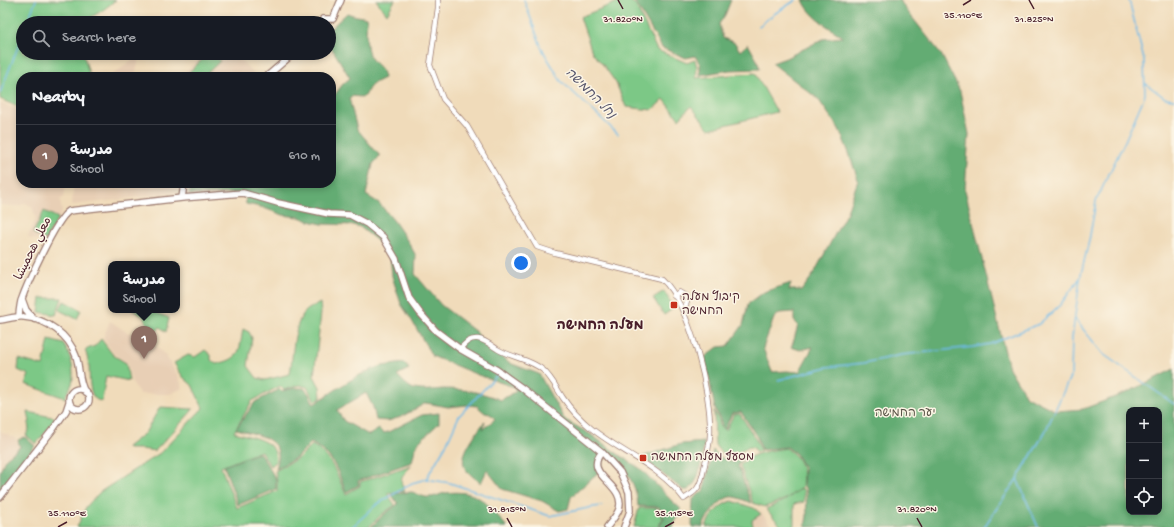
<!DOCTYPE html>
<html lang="en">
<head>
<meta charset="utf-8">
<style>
	:root { --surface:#171b24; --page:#20242c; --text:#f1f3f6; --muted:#9ea1a6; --line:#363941; --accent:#c8321e }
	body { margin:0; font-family:"Gochi Hand","Playpen Sans Arabic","Playpen Sans Hebrew",sans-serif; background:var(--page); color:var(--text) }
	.controls { position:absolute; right:12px; bottom:12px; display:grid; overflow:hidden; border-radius:8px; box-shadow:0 2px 6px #0003 }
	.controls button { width:36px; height:36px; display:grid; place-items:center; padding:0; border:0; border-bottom:1px solid var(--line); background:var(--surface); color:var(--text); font:20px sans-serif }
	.you { position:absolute; left:521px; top:263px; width:14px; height:14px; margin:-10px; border:3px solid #fff; border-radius:50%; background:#1a73e8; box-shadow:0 0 0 6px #1a73e833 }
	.badge { display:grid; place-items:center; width:26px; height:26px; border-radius:50%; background:var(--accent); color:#fff; font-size:13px; font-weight:700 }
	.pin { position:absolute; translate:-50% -33px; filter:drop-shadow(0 1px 2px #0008) }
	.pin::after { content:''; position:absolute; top:21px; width:14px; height:12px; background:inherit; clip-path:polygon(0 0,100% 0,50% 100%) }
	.popup { position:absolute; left:108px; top:261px; width:72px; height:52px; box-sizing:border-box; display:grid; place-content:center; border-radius:8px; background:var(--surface); filter:drop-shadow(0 1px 3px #0005); font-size:13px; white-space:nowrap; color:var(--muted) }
	.popup b { font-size:15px; color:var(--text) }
	.popup::after { content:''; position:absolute; left:50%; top:100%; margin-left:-8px; border:8px solid transparent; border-top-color:var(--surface) }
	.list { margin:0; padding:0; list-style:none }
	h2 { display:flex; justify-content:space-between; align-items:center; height:52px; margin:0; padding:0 16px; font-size:17px }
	h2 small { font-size:13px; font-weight:400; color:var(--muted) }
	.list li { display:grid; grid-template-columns:26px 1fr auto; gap:12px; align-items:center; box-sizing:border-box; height:64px; padding:0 16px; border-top:1px solid var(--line) }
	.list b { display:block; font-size:15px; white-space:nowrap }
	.list p { margin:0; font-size:13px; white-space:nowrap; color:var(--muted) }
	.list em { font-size:13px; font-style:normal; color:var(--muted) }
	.icon { flex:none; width:22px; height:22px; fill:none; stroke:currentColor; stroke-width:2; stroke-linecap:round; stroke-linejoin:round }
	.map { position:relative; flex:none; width:1174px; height:527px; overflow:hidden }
	.search { position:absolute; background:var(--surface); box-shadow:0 2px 6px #0003; left:16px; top:16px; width:320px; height:44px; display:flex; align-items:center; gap:10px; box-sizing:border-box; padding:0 14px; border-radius:22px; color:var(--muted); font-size:15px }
	.panel { position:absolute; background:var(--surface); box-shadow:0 2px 6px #0003; left:16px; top:72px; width:320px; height:116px; border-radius:16px }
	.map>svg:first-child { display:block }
	.built { fill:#e8cfb5 }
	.green { fill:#7bc886; stroke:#627458 }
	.forest { fill:#64ac73; stroke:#57664f; fill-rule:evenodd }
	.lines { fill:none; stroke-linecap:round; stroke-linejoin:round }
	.stream { stroke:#6ebbe8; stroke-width:1.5 }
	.minor-casing { stroke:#9d7d72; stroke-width:6 }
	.major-casing { stroke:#9d7d72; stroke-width:8 }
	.minor { stroke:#fff; stroke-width:4.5 }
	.major { stroke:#fff; stroke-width:5.5 }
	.ticks { fill:none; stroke:#4a1f2b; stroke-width:1.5 }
	.poi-dot { fill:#c8321e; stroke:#fcf5e5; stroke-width:1.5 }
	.labels { text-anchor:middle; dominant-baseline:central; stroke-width:3; stroke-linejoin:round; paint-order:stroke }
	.street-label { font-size:12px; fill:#4a1f2b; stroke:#fcf5e5 }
	.poi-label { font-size:12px; fill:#4a1f2b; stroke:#fcf5e5; text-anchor:start }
	.park-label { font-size:12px; fill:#595246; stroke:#fcf5e5 }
	.water-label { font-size:13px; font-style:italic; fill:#57566d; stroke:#fcf5e5 }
	.quarter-label { font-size:14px; font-weight:bold; fill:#4a1f2b; stroke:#fcf5e5 }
	.ticks-label { font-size:10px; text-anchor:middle; fill:#4a1f2b; stroke:#fcf5e5; stroke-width:3; stroke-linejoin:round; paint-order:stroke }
</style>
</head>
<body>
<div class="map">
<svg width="1174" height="527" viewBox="0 0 1174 527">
	<rect width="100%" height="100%" fill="#fcf5e5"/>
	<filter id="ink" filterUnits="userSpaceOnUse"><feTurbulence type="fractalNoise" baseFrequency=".025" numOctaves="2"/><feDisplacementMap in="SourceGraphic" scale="8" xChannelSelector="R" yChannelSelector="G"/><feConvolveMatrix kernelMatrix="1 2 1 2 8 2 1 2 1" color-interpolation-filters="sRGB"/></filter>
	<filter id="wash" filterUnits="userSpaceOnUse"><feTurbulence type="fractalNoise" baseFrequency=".012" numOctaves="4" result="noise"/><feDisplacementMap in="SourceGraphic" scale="16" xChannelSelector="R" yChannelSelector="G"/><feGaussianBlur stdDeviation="0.9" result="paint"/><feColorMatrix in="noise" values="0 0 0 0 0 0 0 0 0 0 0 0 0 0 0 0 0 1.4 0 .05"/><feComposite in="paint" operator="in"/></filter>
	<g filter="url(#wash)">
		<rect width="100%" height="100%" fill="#f0dbba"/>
		<!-- built -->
		<path class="built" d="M205,53H217L222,60L231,53H234L257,77H180Z
			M137,56H139L138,62L136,72L133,77H110Z
			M0,103L21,111V183H66L64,197L60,200L62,212L46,242L29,238L28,236L36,219L32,207L26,203L18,206L0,205Z
			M74,183H182L177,193L72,205Z
			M110,321L125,331L152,342L165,355L178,376L183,388L170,394H140L132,383L127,363L114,354L103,338Z
			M0,430L4,434H7L16,439L19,447L4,458L0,469Z
			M732,499L755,508L762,513L772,527H705L708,519L714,511L726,501Z"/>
		<!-- green -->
		<path class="green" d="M0,0H116L103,10L82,23H23V53H83L90,77H21V108L0,99Z
			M376,0H395L387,14Z
			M623,0H629L635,4L657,50L687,63L695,60L697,67L696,78L755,73L777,112L709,129L691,106L679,119L664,99L652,110L626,107L616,83L604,66L592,52L580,17Z
			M209,53H213L220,61L203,77H188L191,74L189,72Z
			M44,211L58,218L46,240L33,233Z
			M664,291L674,308L664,315L653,298Z
			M41,298H62L56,315L39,312Z
			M64,301L81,310L77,319L59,310Z
			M320,303L321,313L314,376L320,387L321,398L315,401L307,387L300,385L284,390L280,386L252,401L234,432C246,436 271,439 275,453C276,455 275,460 276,462L270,466L261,451L221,467L237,508L277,491V481L275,471L300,457L312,445C333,457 336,474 346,494L360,486V482L412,465C404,474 397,479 405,491L387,493L395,505L381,515L369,527H77L86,507L100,492L160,453L203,408L192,385L183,377L174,363L188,355L195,357L205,350L211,355V360L216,364C241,359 239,352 243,329L249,332L252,338L248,366L257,378L265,380L290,374C293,357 293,326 304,313C308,308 315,306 320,303Z
			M132,310H150L169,318L166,332L160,327L155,333L148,326L143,316Z
			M101,339L113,355L126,363L129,381L106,376L102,401C87,401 90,376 89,366C88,361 87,355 85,350L95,346Z
			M49,340L64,344C71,357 75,370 72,384C70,389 66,393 65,398L25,384L29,375L18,370L19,359L43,366Z
			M160,407L193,409L191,412L155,451L141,449H128L127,447L145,433Z
			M714,411L719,420L720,427L726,430L734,414H740L755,438L761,450L756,452L754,448L749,447L731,457C724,455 719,451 715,445Z
			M28,412L57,418L36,444L26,435L29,430L28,423L30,422Z
			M786,448C802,459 804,469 802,487L786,499L765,507L753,503L740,465C752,452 769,451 786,448Z
			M802,488L804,491V502L794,504V527H782L766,509L784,501Z
			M732,501L754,508L761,514L752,520L753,527H706C710,515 720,504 732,501Z
			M639,508H657L663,518L658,527H634Z"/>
		<!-- forest -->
		<path class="forest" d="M634,0H731L725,15L719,24L723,38L735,43L740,51L748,44L757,60L760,69L730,70L700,75V64L695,56L686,58L662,48Z
			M803,0H900L904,7L941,54L960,91L969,134L965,190L1009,368L1026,396L1056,411L1083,409L1126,393L1174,369V527H805L807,516L806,490L803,484L804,468L796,454L787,447L762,450L757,437L741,412L732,413L725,429L722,427L720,419L715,409L705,357L718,347L728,346L743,325L748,304L764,292L791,283L789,290H802L813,275L847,212L858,180L849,153L839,129L818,99L772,63L786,58L823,39L843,37C829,27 810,17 803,0ZM794,312V321L798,325L793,343L791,347L800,350L813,347L799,372L787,371L772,372L763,348L774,318L780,313ZM1129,410H1159V512H1129Z
			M347,13C354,16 359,16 367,18C366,27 365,51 371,58C377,67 382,66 384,78C380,80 375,82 372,85C362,94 372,99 352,96L349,98L357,129L380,156L373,164L366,195L379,203L394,221L409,243L416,256L415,274L441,305L476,332L488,348L512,364L539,374L564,419L590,434L622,457L641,469L672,501L681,509L673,527H659L664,518L659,507L638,506C636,481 626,470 607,454L602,464V469L571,497L568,509L559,511L542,501L502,489L487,470L481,483C476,479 470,475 466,470C456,456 477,433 485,421L483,429L495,419L490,414L485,413L477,406L467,405L448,407L426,403L401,417L388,421L376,420L373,407L366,393L337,410L344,421L369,435L379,429L383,433L388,432L422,415L439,413V423L419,442L415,449L412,462L358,481L359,485L346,492C337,470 334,455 311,443L297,457L276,469C277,464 279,458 278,453C276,436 249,433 236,429L255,402L280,389L282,391L295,388H304L309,394L314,404C336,390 357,373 382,366C389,365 397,364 404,363L409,369L397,375C402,380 408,387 414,389C424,391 433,390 443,389C463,389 482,392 501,400L516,391L514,387L478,375L432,356L411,319L401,304L392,276L390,254L375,239L360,227L353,225L322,224L309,221L299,217L283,215L261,207L246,204L245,193L189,195L193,183H331V96L333,97L343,84L350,78L331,47L329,46V30Z
			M25,437L35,446L0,490V472L5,459L20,447L18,440Z
			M704,442V446C701,459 701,482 688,490H683L641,457L681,444Z
			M713,450L720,457L732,462L745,456L738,465L751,503C745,501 736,496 730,497C720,499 705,518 703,527H692L693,499L703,491L705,485Z
			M260,453L276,479V489L238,505L224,466L255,454Z
			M412,492C418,494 424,498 430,497C435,497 440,494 445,493C479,489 487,503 507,527H371L382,516L398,504L391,494Z"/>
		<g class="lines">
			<!-- stream -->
			<path class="stream" d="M524,0L542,49L561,81L618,134
				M27,23L36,0
				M759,26L774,14L796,0
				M1145,83L1165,98L1174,99
				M0,93L23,34
				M1075,319L1103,354L1174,404
				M778,380L827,367L864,363L901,355L973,347L990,344L1039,324L1060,305L1080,278L1089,241L1096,201L1125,141L1145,95L1144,60L1129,0
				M426,479L446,445L459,416L499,373
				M1017,479L1038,527
				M352,527L376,505L412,483L426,479L450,483L550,516L593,507L602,506
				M984,527L1017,479L1045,432L1071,375L1072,338L1080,279"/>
		</g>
	</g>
	<g filter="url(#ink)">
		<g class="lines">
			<defs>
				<path id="minor" d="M438,0V8L430,65L443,99L467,126L537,247L555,253L662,279C690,305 712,395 710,434C710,444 707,454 705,464C703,472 702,481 698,487C695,493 689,495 684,499C660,466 622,453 592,429C581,420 571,410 563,398C557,389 552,378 543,370C530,359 512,358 497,349C491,345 485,340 478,339C470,338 465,343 460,349
					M674,296L679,292L687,297V302L683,312"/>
				<path id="major" d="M323,23V19H333L341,0
					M266,77L294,53
					M182,198L184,183
					M22,299L26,310L34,319
					M19,317C19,312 20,306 21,301C27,284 56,219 69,211L182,198L243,193L278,203L329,214L350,215L367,224L383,237L396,259L409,298L420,313L436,331L460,349L497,370L522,388L602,452L620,472L629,492L630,511L624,527
					M0,320C8,319 16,316 24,317C47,319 69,335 76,356C80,368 78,381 85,392
					M69 399a10 10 0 1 1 20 0a10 10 0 1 1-20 0Z
					M602,452C581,475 627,484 619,509C617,515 611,522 607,527
					M0,497L54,428L66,411L69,402"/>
			</defs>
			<!-- minor casing -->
			<use href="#minor" class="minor-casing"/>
			<!-- major casing -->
			<use href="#major" class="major-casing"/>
			<!-- minor -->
			<use href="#minor" class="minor"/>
			<!-- major -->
			<use href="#major" class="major"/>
		</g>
	</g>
	<!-- ticks -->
	<path class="ticks" d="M618,0L623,9M1029,0L1034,9M963,5L971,0M507,518L512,527M917,518L922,527M58,527L67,522M665,527L674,522"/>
	<!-- markers -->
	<g class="poi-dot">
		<rect x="670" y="301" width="8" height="8" rx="2"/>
		<rect x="639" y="454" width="8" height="8" rx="2"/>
	</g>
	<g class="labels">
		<!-- street labels -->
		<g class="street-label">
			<text transform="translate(34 249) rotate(-64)">معلي هحميشا</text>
		</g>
		<!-- poi labels -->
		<g class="poi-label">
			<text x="682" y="298">קיבוץ מעלה<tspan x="682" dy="14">החמישה</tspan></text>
			<text x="651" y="458">מסעף מעלה החמישה</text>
		</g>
		<!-- park labels -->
		<g class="park-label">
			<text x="905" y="414">יער החמישה</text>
		</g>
		<!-- water labels -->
		<g class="water-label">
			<text transform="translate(590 94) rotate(45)">נחל החמישה</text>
		</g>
		<!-- quarter labels -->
		<g class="quarter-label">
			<text x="600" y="326">מעלה החמישה</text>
		</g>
	</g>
	<g class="ticks-label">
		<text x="963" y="18">35.110°E</text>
		<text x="623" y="22">31.820°N</text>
		<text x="1034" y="22">31.825°N</text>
		<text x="507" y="512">31.815°N</text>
		<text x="917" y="512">31.820°N</text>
		<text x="67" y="516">35.110°E</text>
		<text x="674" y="516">35.115°E</text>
	</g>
</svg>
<div class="controls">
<button>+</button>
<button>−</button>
<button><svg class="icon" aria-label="locate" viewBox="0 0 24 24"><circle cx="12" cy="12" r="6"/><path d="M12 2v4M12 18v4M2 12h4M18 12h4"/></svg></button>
</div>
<div class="you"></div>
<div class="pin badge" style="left:144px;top:359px;background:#8d6e63">1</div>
<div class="popup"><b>مدرسة</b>School</div>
<div class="search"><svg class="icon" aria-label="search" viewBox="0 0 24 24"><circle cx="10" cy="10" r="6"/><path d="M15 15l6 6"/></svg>Search here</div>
<section class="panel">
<h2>Nearby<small></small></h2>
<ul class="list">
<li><span class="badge" style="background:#8d6e63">1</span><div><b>مدرسة</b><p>School</p></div><em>610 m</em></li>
</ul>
</section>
</div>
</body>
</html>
